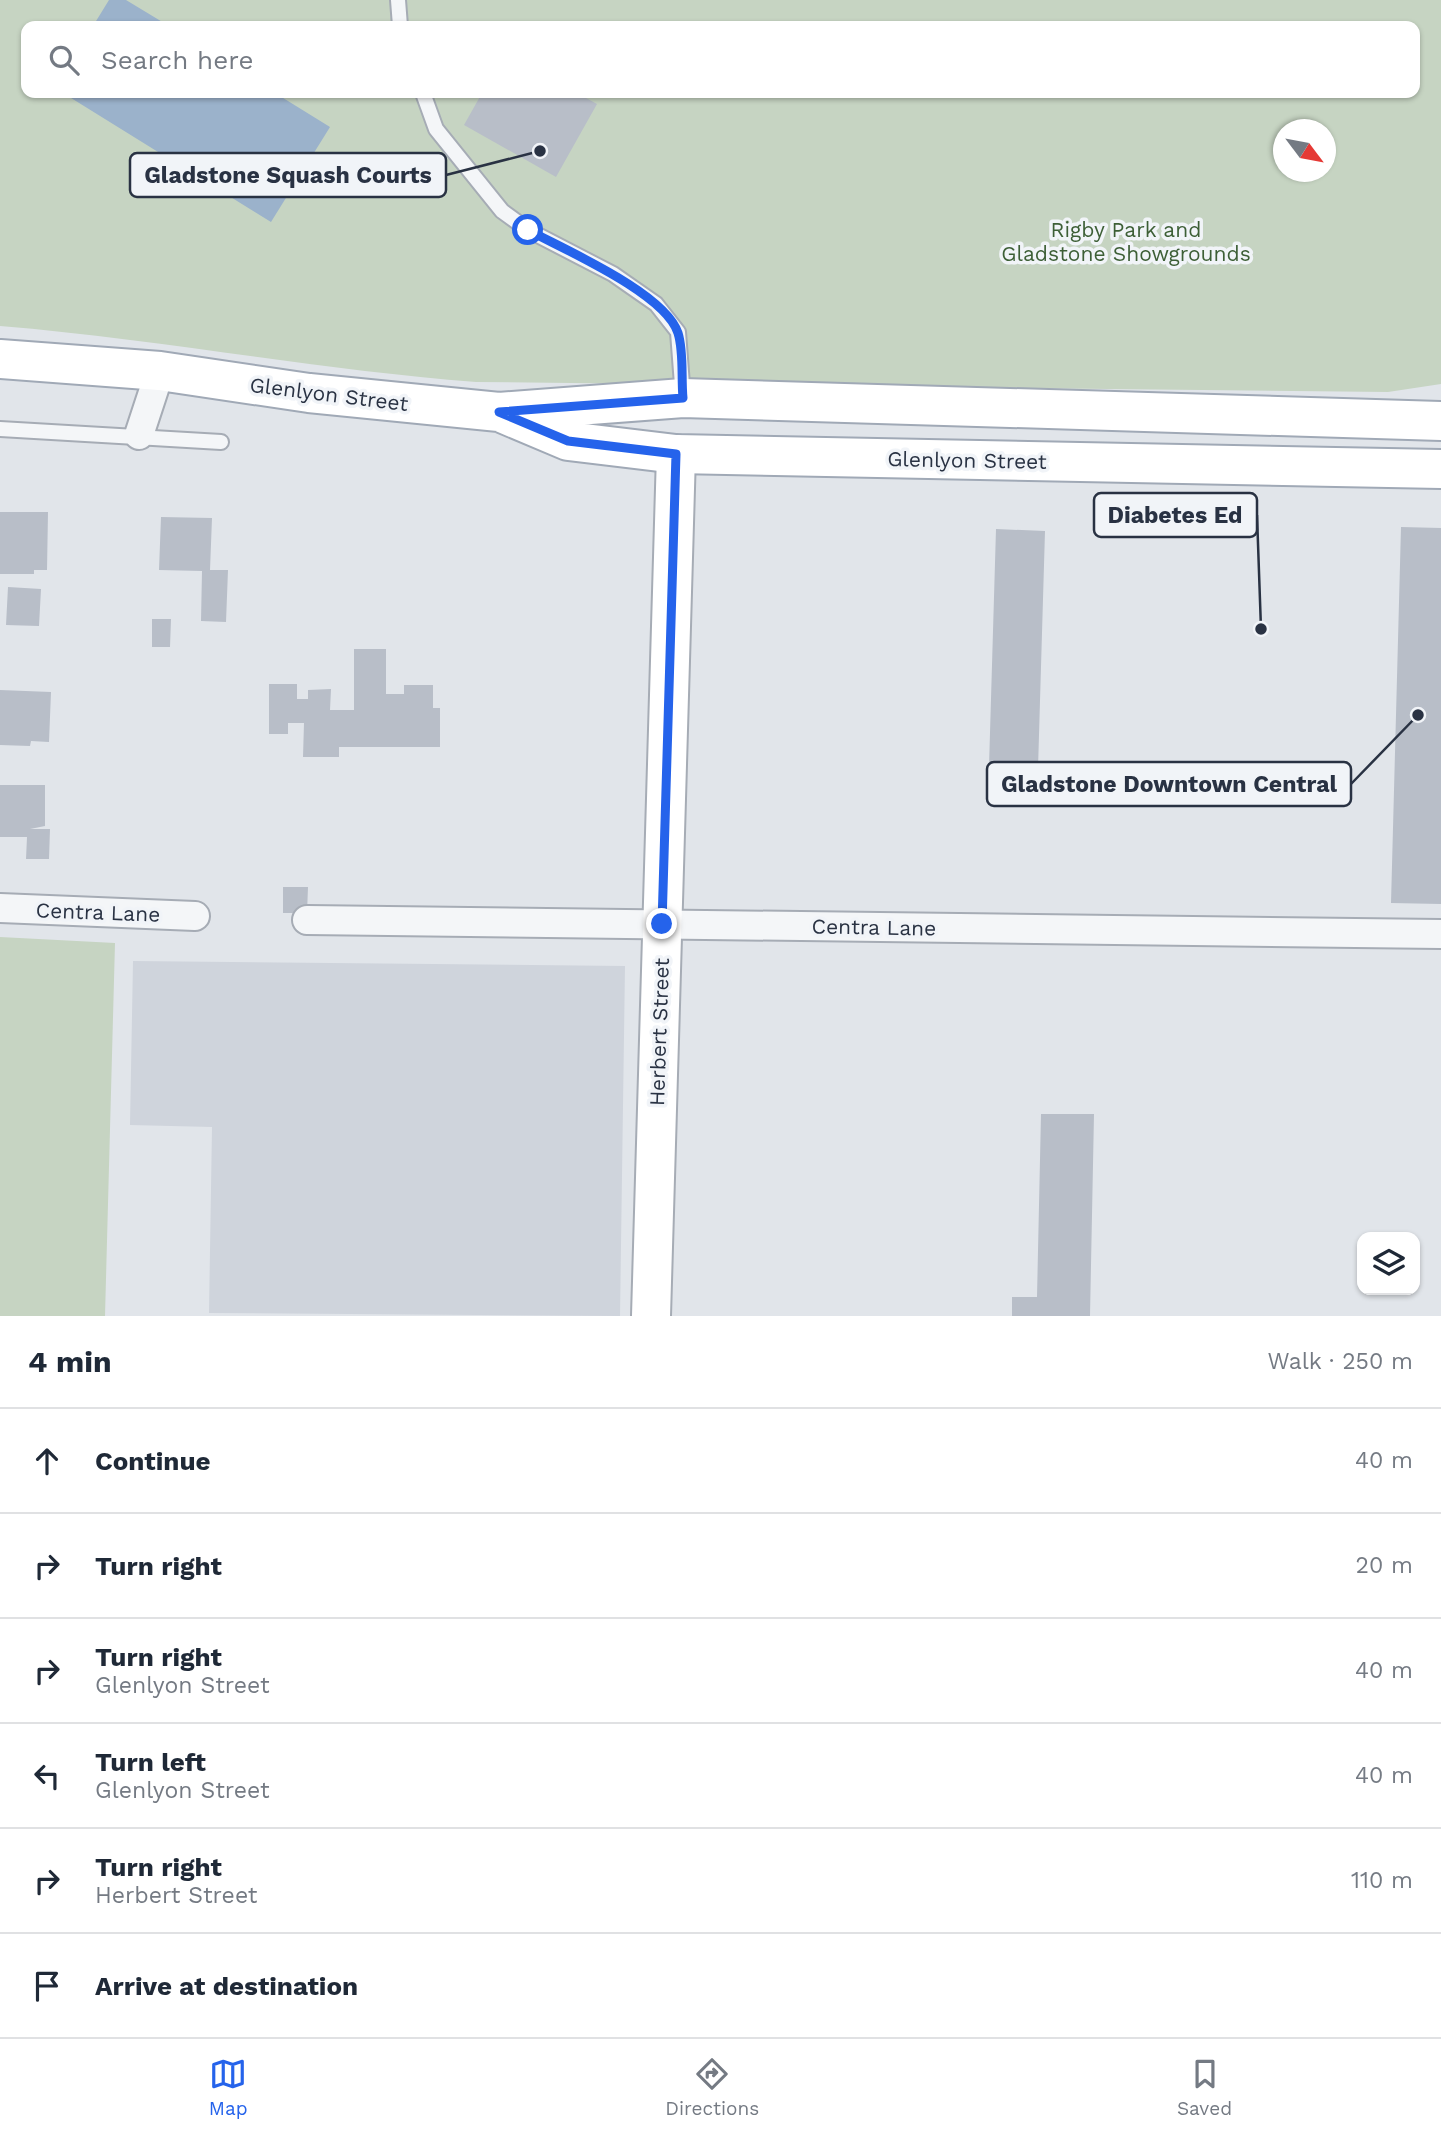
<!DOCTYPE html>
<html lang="en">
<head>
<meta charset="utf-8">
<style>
	:root { --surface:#fff; --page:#f6f6f7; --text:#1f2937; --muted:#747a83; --line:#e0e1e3; --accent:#2563eb }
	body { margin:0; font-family:"Work Sans",sans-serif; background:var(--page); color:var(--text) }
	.controls { position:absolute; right:21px; bottom:21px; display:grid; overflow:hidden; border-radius:14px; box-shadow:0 2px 5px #0004 }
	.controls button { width:63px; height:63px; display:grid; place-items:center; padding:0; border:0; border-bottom:2px solid var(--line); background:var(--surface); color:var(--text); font:35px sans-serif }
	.compass { position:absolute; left:1273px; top:119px; width:63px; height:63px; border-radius:50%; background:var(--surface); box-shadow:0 2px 5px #0004; rotate:122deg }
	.stop { position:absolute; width:21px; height:21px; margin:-16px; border:5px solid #2563eb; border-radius:50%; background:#fff }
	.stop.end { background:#2563eb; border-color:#fff; box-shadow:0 2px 7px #0008 }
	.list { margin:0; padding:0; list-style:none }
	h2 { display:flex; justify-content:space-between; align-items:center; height:91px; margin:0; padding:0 28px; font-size:30px }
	h2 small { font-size:23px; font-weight:400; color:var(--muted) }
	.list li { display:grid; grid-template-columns:46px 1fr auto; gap:21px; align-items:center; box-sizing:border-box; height:105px; padding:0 28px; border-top:2px solid var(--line) }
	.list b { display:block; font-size:26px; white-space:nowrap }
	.list p { margin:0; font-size:23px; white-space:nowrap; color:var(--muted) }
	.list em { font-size:23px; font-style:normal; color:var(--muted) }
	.icon { flex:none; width:38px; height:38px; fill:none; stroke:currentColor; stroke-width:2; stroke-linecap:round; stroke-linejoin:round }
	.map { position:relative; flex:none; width:1441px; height:1316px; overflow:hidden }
	.search { position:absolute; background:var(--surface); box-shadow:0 2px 5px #0004; left:21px; right:21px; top:21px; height:77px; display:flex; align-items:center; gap:18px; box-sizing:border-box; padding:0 24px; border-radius:14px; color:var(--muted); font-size:26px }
	.sheet { height:721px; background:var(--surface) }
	nav { display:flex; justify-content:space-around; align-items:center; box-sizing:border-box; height:98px; border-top:2px solid var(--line); background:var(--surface); font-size:19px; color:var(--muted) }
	nav a { display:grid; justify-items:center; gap:4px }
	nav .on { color:var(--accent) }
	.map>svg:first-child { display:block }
	.built { fill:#cfd4dc }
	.green { fill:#c6d4c2; fill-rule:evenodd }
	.water { fill:#9bb2cb }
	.building { fill:#b8bec8 }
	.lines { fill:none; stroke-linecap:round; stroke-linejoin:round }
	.lane-casing { stroke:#a6acb5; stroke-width:18 }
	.street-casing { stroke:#a6acb5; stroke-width:32 }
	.secondary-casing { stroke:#a6acb5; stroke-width:42 }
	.primary-casing { stroke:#a0a9b6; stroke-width:42 }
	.lane { stroke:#f4f6f8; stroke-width:14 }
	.street { stroke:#f4f6f8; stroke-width:28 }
	.secondary { stroke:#fff; stroke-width:38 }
	.primary { stroke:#fff; stroke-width:38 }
	.route { stroke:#2563eb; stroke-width:9 }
	.labels { text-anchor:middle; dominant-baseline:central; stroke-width:7; stroke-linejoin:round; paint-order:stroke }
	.park-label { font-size:21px; fill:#3d5f36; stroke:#f1f4f8 }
	.street-label { font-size:21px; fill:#293243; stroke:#f1f4f8 }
	.leader { fill:none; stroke:#293243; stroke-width:2.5 }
	.callout-dot { fill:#293243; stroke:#f1f4f8; stroke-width:2.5 }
	.callout { fill:#f1f4f8; stroke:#293243; stroke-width:2.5 }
	.callout-label { font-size:23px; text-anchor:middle; font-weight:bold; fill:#293243 }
</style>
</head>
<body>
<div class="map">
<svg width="1441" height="1316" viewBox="0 0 1441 1316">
	<rect width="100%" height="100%" fill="#e1e5ea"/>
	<!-- built -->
	<path class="built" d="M133,961L625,966L620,1316L209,1313L212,1127L130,1125Z"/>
	<!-- green -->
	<path class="green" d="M0,0H1441V384L1388,392L476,382C317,370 159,339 0,326ZM26,26H1415V93H26ZM1284,130H1326V172H1284Z
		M0,937L115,943L105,1316H0Z"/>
	<!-- water -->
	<path class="water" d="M109,0H126L169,26H93Z
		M63,93H275L330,127L271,222Z"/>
	<!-- building -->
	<path class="building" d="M482,93H577L597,104L556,177L464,125Z
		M0,512H48L47,570H34V574H0Z
		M161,517L212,518L210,570H228L226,622L201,621L202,571L159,570Z
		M1401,527L1441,528V904L1391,903Z
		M996,529L1045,531L1037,803L988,801Z
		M8,587L41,589L39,626L6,625Z
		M152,619H171L170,647H152Z
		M354,649H386V694H404V685H433V708H440V747H339V757H303L304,723H288V734H269V684H297V699H308V690L331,689L330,710H354Z
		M0,690L51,692L49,742L31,741L30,746L0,745Z
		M0,785H45V826L30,829H50L49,859H26L27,837H0Z
		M283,887H308L307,913H283Z
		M1041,1114H1094L1090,1316H1012V1297H1037Z"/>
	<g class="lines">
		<defs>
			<path id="lane" d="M398,0L400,26
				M423,93L436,129L502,211L528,230L613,274L656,304L678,332L683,398
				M0,429L221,442"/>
			<path id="street" d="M139,435L160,371
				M0,908L195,916
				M307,920L1441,934"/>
			<path id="secondary" d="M651,1316L676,454"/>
			<path id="primary" d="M0,359L160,371L309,393L499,412L683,398L1441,421
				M504,414L568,441L676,454L1441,469"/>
		</defs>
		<!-- lane casing -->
		<use href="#lane" class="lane-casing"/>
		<!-- street casing -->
		<use href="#street" class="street-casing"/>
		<!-- secondary casing -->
		<use href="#secondary" class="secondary-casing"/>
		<!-- primary casing -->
		<use href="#primary" class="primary-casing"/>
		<!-- lane -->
		<use href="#lane" class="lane"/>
		<!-- street -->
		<use href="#street" class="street"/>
		<!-- secondary -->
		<use href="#secondary" class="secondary"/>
		<!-- primary -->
		<use href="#primary" class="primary"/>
	</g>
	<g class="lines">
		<!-- route -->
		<path class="route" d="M528,230C565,250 665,293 678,333C684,352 681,378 683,398L499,412L568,441L676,454L662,924"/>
	</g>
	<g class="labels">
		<!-- park labels -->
		<g class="park-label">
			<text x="1126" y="229">Rigby Park and<tspan x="1126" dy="24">Gladstone Showgrounds</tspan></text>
		</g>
		<!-- street labels -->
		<g class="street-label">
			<text transform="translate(329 394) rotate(7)">Glenlyon Street</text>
			<text transform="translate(967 460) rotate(1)">Glenlyon Street</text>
			<text transform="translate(98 912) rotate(2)">Centra Lane</text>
			<text transform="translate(874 927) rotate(1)">Centra Lane</text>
			<text transform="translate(659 1032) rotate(-88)">Herbert Street</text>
		</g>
	</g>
	<!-- callouts -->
	<path class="leader" d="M540 151L446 175M1261 629L1257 515M1418 715L1351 784"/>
	<g class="callout-dot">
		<circle cx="540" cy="151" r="7"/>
		<circle cx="1261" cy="629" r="7"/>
		<circle cx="1418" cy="715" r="7"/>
	</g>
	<g class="callout">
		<rect x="130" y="153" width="316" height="44" rx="7"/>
		<rect x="1094" y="493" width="163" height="44" rx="7"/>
		<rect x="987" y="762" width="364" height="44" rx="7"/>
	</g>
	<g class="callout-label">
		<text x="288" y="183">Gladstone Squash Courts</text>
		<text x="1175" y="523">Diabetes Ed</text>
		<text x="1169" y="792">Gladstone Downtown Central</text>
	</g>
</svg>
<div class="controls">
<button><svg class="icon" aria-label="layers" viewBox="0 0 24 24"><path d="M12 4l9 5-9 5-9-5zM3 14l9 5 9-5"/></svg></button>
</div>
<svg class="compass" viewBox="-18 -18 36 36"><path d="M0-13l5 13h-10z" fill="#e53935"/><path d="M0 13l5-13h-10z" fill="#747a83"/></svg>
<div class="stop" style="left:528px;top:230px"></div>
<div class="stop end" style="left:662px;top:924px"></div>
<div class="search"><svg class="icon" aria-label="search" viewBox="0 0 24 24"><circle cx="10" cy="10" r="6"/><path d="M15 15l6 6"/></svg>Search here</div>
</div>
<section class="sheet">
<h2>4 min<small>Walk · 250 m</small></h2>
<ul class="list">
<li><svg class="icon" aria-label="ahead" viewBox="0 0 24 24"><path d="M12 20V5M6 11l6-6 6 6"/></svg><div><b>Continue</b></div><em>40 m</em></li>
<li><svg class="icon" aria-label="right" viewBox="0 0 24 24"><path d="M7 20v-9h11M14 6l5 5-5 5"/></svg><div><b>Turn right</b></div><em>20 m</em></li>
<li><svg class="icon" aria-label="right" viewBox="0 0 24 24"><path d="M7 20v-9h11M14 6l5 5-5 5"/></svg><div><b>Turn right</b><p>Glenlyon Street</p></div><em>40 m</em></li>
<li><svg class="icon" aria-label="left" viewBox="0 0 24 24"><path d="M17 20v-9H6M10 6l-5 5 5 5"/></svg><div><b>Turn left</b><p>Glenlyon Street</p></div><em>40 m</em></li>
<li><svg class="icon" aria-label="right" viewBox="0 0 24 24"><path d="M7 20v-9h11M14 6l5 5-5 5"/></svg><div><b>Turn right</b><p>Herbert Street</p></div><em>110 m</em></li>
<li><svg class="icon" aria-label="arrive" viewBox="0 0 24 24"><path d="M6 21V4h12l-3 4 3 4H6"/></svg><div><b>Arrive at destination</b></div></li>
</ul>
</section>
<nav>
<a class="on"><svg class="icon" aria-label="map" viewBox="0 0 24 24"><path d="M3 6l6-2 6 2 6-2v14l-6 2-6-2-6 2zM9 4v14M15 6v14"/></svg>Map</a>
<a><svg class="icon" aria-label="directions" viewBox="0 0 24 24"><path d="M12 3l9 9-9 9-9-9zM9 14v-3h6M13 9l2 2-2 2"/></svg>Directions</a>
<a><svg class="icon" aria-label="saved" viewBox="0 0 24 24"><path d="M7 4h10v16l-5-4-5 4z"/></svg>Saved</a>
</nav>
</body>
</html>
